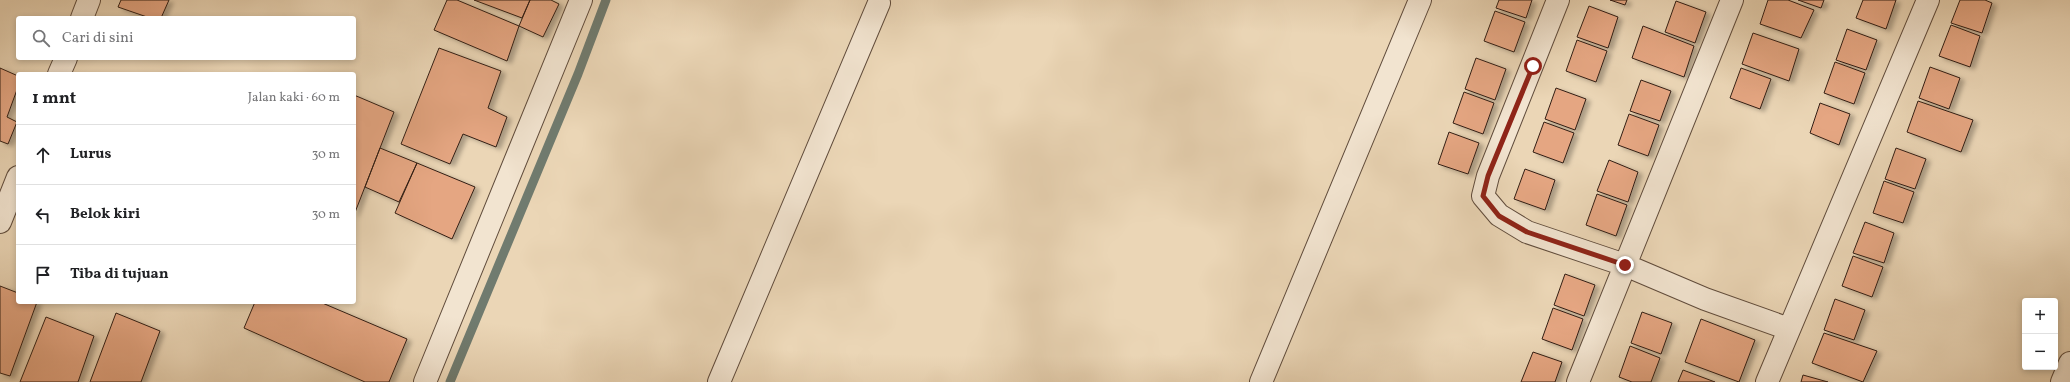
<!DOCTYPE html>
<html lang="id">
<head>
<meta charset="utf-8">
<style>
	:root { --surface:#fff; --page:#f6f6f6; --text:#202124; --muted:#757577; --line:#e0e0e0 }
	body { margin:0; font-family:Vollkorn,serif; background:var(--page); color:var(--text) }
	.controls { position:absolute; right:12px; bottom:12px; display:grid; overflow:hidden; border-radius:4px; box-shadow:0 2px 6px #0003 }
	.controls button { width:36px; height:36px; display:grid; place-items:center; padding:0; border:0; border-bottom:1px solid var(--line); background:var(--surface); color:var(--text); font:20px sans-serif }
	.stop { position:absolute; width:12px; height:12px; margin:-9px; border:3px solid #8f2418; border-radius:50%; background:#fff }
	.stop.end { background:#8f2418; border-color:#fff; box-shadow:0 1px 4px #0008 }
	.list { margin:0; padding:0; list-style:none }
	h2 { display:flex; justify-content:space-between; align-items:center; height:52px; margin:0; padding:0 16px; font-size:17px }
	h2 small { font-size:13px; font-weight:400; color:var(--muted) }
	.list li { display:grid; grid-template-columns:26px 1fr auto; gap:12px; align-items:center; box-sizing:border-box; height:60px; padding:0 16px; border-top:1px solid var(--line) }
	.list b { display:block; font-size:15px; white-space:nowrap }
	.list em { font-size:13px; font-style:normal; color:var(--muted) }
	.icon { flex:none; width:22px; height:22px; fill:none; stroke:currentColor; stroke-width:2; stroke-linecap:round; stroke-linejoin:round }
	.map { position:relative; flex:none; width:2070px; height:382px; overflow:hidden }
	.search { position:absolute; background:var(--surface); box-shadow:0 2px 6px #0003; left:16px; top:16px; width:340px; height:44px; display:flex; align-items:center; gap:10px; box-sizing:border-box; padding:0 14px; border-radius:4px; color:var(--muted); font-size:15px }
	.panel { position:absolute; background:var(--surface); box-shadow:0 2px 6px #0003; left:16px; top:72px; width:340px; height:232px; border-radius:4px }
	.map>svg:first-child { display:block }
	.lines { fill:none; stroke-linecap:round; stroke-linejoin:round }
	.stream { stroke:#707b6f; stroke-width:9 }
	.building { fill:#e5a682; stroke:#321e14; filter:url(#shadow) }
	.minor-casing { stroke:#604c3c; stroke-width:24 }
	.minor { stroke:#f2e4d0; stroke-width:22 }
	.route { stroke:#8f2418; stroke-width:5 }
</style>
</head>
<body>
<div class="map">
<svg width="2070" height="382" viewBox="0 0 2070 382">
	<defs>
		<filter id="shadow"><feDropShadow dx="4.5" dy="2.5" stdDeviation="2" flood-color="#0004"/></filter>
	</defs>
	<rect width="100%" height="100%" fill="#ebd6b6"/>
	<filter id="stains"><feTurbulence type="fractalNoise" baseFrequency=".005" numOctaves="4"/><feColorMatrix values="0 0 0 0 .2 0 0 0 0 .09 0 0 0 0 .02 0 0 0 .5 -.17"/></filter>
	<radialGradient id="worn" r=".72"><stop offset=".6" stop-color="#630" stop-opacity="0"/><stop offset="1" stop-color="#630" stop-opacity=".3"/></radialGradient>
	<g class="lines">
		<!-- stream -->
		<path class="stream" d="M450,382L578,74L606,0"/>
	</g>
	<!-- building -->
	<path class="building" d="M121,0H169L161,18H150L118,7Z
		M447,0H457L519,26L507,61L434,30Z
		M474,0H530L522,18Z
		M530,0H551L559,4L543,37L519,26Z
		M1499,0H1532L1526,18L1496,8Z
		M1610,0H1627L1625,5Z
		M1768,0H1788L1814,10L1801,38L1760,24Z
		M1798,0H1824L1821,8Z
		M1863,0H1896L1886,29L1856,18Z
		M1960,0H1985L1992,3L1982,33L1951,23Z
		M1676,1L1706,12L1695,43L1665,32Z
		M1589,6L1618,17L1608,48L1577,37Z
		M1495,11L1525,22L1514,52L1484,41Z
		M1951,25L1980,36L1970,67L1939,56Z
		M1643,26L1694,46L1684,77L1632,58Z
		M1847,29L1877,40L1866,70L1836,60Z
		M1753,33L1799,49L1789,81L1742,64Z
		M1577,40L1607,51L1596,82L1566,71Z
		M439,48L501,71L488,108L507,117L496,147L463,134L450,164L401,144Z
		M1476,58L1506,69L1495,100L1465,89Z
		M1835,62L1865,73L1854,104L1824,93Z
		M1930,67L1960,78L1949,109L1919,98Z
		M0,68L18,76V87L7,117L17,122L8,144L0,141Z
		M1741,68L1771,79L1760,109L1730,98Z
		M1641,80L1671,91L1660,121L1630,111Z
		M1556,88L1586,99L1575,130L1545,119Z
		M1464,92L1494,103L1483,134L1453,123Z
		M354,95L394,112L354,215Z
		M1918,101L1973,120L1961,152L1907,132Z
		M1820,103L1850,114L1839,145L1810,133Z
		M1629,114L1659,125L1648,156L1618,145Z
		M1544,122L1574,133L1563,163L1533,152Z
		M1449,132L1479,143L1468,174L1438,164Z
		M380,148L417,163L399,202L365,187Z
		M1896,148L1926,159L1915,189L1885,179Z
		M1609,160L1638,172L1628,202L1597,191Z
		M417,163L475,187L452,239L395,213Z
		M1525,169L1555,180L1545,210L1514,199Z
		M1884,181L1914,192L1903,223L1873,213Z
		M1597,194L1627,205L1616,236L1586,225Z
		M1865,222L1894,233L1884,263L1853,253Z
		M1853,256L1883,267L1872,297L1842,286Z
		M1565,274L1595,285L1584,316L1554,305Z
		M0,286L18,293V302H37L10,376L0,373Z
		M1835,299L1865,310L1854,340L1824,330Z
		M255,302H320L407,339L389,382H365L244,328Z
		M1553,308L1583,319L1572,350L1542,339Z
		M1642,312L1672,323L1661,354L1631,343Z
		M116,313L160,331L141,382H90Z
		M46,317L94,336L78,382H20Z
		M1701,319L1755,340L1739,382L1685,362Z
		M1824,333L1877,351L1863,382L1812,363Z
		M1630,346L1660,358L1651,382H1632L1619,377Z
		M1533,352L1562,362L1555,382H1521Z
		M1683,370L1715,382H1678Z
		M1803,375L1828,382H1801Z"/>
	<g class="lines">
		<defs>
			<path id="minor" d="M1558,0L1488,176L1483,196L1499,215L1527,232L1625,265L1705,299L1789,329
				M82,18L89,0
				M59,74L66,58
				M0,222L18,177
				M425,382L581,0
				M719,382L879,3
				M1261,382L1420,0
				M1578,382L1732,0
				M1767,382L1928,0
				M2062,382L2070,363"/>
		</defs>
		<!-- minor casing -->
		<use href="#minor" class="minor-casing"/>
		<!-- minor -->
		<use href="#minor" class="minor"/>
	</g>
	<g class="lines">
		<!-- route -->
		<path class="route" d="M1533,66L1488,176L1483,196L1499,216L1527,232L1625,265"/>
	</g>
	<rect width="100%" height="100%" filter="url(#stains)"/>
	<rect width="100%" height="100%" fill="url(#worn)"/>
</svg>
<div class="controls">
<button>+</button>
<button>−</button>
</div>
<div class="stop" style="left:1533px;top:66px"></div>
<div class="stop end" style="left:1625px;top:265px"></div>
<div class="search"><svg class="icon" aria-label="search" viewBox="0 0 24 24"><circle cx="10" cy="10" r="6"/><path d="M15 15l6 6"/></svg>Cari di sini</div>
<section class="panel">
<h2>1 mnt<small>Jalan kaki · 60 m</small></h2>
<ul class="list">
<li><svg class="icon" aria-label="ahead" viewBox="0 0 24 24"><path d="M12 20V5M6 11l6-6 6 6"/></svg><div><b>Lurus</b></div><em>30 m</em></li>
<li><svg class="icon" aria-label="left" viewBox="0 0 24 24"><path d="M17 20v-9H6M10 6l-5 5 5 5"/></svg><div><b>Belok kiri</b></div><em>30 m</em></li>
<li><svg class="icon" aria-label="arrive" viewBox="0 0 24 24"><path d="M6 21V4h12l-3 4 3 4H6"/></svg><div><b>Tiba di tujuan</b></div></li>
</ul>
</section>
</div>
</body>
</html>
